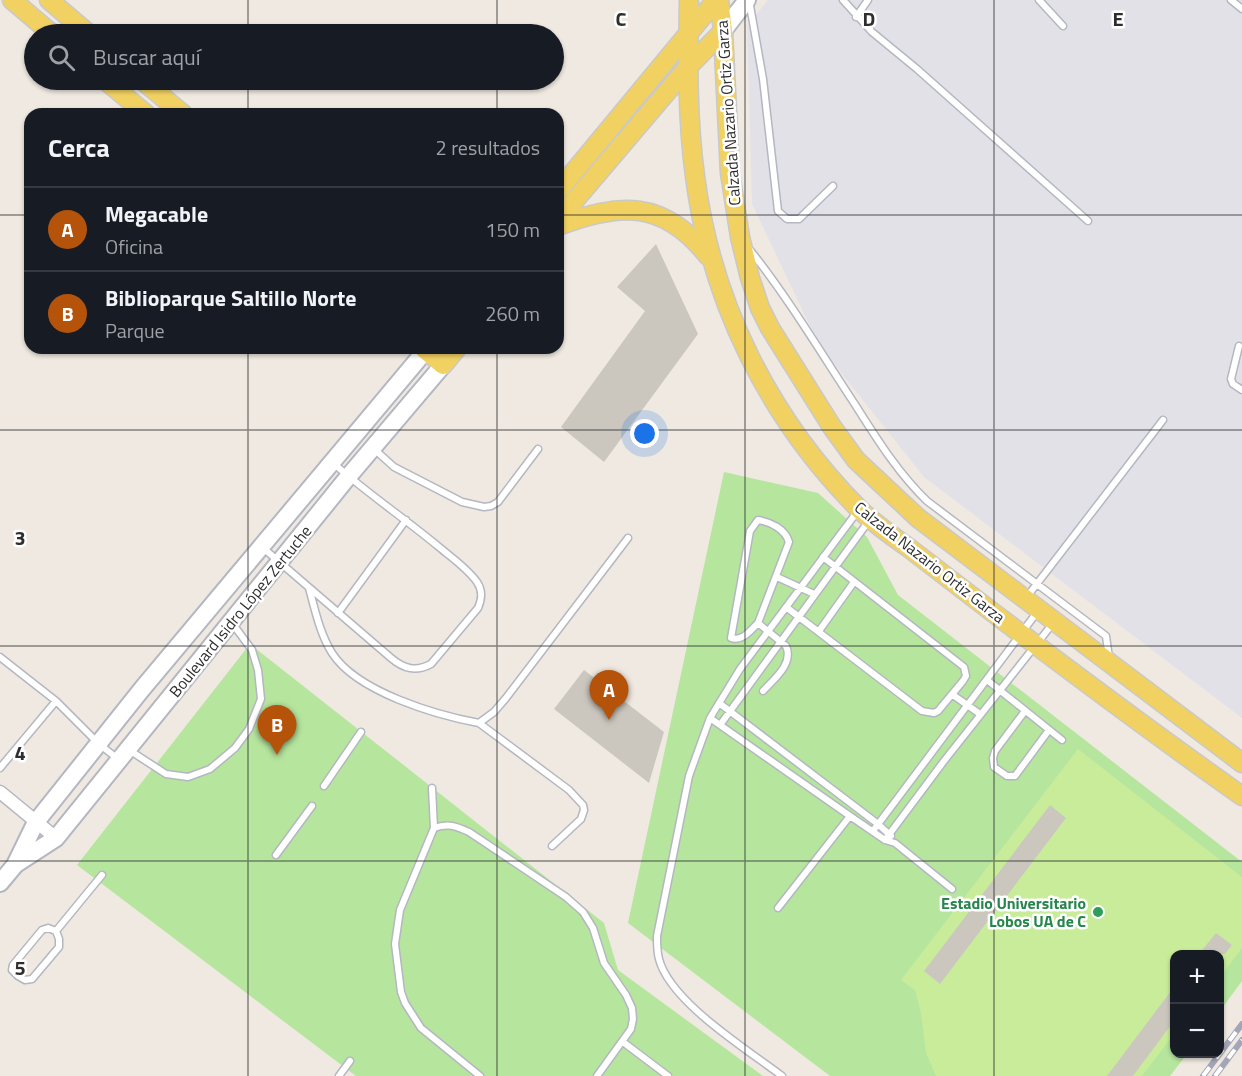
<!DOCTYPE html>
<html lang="es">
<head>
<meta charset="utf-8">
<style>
	:root { --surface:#171b24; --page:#242831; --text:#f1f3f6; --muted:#9ea1a6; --line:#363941; --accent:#b45309 }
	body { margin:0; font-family:"Titillium Web",sans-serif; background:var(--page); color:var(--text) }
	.controls { position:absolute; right:18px; bottom:18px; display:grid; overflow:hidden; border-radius:12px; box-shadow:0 2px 4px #0004 }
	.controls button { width:54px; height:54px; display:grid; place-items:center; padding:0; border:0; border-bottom:2px solid var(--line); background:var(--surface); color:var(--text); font:30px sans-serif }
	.you { position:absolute; left:645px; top:434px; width:21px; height:21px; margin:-15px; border:4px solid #fff; border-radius:50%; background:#1a73e8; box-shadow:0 0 0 9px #1a73e833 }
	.badge { display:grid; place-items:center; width:39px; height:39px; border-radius:50%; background:var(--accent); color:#fff; font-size:20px; font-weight:700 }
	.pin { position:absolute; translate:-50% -50px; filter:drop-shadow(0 2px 3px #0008) }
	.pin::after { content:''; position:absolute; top:32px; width:21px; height:18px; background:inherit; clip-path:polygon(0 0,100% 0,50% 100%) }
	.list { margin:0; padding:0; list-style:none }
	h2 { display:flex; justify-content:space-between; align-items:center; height:78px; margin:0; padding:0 24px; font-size:26px }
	h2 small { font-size:20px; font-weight:400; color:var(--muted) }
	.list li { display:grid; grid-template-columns:39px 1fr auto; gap:18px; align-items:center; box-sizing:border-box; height:84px; padding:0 24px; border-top:2px solid var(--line) }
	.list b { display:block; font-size:22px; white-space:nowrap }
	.list p { margin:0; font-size:20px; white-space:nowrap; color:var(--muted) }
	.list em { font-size:20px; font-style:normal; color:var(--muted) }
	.icon { flex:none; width:33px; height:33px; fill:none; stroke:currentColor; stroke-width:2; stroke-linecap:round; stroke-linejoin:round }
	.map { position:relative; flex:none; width:1242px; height:1076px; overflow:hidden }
	.search { position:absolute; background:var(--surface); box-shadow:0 2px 4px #0004; left:24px; top:24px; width:540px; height:66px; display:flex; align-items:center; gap:15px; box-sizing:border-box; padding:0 21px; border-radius:33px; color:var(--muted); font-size:22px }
	.panel { position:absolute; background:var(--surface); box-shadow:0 2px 4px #0004; left:24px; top:108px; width:540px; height:246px; border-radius:18px }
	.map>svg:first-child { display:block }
	.industrial { fill:#e3e1e8 }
	.green { fill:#b6e59e }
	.pitch { fill:#c9ec9a }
	.building { fill:#cbc7bf }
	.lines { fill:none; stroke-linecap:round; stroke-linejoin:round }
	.lane-casing { stroke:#b4b7c1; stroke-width:9 }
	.street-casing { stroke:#b4b7c1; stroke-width:15 }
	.secondary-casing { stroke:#b4b7c1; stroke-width:20 }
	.primary-casing { stroke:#c9c9c9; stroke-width:21 }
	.lane { stroke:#fff; stroke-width:6 }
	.street { stroke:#fff; stroke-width:12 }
	.secondary { stroke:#fff; stroke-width:16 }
	.primary { stroke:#f2d163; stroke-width:18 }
	.rail-casing { stroke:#a3a6b8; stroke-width:6 }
	.rail { stroke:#fff; stroke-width:4; stroke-dasharray:11; stroke-linecap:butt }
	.grid { fill:none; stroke:#2e2e2e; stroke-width:1.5; stroke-opacity:0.55 }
	.leisure-dot { fill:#2e9e5b; stroke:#fff; stroke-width:2 }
	.labels { text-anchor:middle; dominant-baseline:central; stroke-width:5; stroke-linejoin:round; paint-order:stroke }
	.street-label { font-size:16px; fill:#2e2e2e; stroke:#fff }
	.leisure-label { font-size:16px; font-weight:bold; fill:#27864d; stroke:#fff; text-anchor:end }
	.grid-label { font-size:20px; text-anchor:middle; font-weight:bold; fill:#2e2e2e; stroke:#fff; stroke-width:5; stroke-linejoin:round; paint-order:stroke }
</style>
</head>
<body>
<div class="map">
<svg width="1242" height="1076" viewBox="0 0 1242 1076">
	<rect width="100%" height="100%" fill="#efe9e1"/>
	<!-- industrial -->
	<path class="industrial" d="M768,0H1242V718L924,477L819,345L752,204L747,26Z"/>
	<!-- green -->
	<path class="green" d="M724,472L818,493L867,537L898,595L1242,862V981L1220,1011V954H1174V1054H1187L1170,1076H830L628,923Z
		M250,644L604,923L618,970L763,1076H356L77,865Z"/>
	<!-- pitch -->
	<path class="pitch" d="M1078,749L1242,877V948L1220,977V954H1174V1034L1142,1076H936L926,1053L921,1013L915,990L901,980Z"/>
	<!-- building -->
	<path class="building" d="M656,244L698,334L604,462L561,427L645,311L617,287Z
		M584,670L664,732L649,783L554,709Z
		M1050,805L1066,818L940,984L924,971Z
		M1216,933L1232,945L1225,954H1199Z
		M1174,987V1021L1133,1076H1107Z"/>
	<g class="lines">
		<defs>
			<path id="lane" d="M749,0L763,79L778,211L787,219H799L833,186
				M843,0L872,32L917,69L1088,221
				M1039,0L1063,26
				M1231,0L1242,9
				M856,17L868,0
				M750,250C789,299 821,353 856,406C877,439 898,473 927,501L1106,636L1109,658
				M1239,346L1231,379L1233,384L1242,390
				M373,448L394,467L462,502L484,507L491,506L498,502L538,449
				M262,547L391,658C404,669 416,672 431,664L478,608C482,599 483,591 477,582C467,568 452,558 439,547C404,518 367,493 333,463
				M777,577L814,594
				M309,588C315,610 320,634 332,653C357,692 436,715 479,723L494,712L506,698L628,538
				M1026,598L1163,420
				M786,607L922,711L934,713L938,711L963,681L966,676L964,667L823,557
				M338,613L406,520
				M758,623C751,630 742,642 731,638L750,531L758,520C771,522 785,529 789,542L758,623L786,646C794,664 774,679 763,691
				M819,631L854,582
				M0,657L56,701L99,744L118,759
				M987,680L1062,740
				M953,695L980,714
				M719,703L878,824L891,836
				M1025,711L995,751L993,758L994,767L1007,776H1015L1049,730
				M710,718L850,816L885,840L895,843L952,889
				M479,723L569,790L583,805L584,810L581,819L552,846
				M720,725L868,522
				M129,750L166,774L188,777L210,769L235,748L249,729L261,699L258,670L252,650L232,623
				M0,768L56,701
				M324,786L361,732
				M432,788L434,828
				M873,831L1038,611
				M885,840L944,761L1054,622
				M276,855L312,806
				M778,908L850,816
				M48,928L56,931L59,939V947L32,979L25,980L18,976L12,970L13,965L42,930Z
				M56,931L102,875
				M623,1042L668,1076
				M339,1076L350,1061
				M480,1076L421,1028L405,1003L401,992L395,944L400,910L434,828C448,823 456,826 469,832L566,897L583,912L593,928L604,963L626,995L632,1008L633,1019L631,1029L597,1076
				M782,1076C748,1050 670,1002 659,959C657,952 657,944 657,936L689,776L710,718L740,669L857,512"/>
			<path id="street" d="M0,792L56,838"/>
			<path id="secondary" d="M723,31L747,0
				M16,864L56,838L348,477L443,365
				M0,883L15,865L36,822L142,689L426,350"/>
			<path id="primary" d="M12,0L52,34
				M49,0L89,34
				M689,0C688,59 687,118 695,176C711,303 770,420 860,510C875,524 892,536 909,548C936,569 964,590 991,611C1074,674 1157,736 1242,796
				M719,0L723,31L730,173L740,237L750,278L760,308L770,328L832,427L856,460L918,518L1242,763
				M105,80L146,114
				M142,80L183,114
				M558,191L716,0
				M558,220L688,67L723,31
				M558,226C620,202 664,200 708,256
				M423,348L443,365L457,348"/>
		</defs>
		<!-- lane casing -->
		<use href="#lane" class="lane-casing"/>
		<!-- street casing -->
		<use href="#street" class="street-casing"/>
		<!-- secondary casing -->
		<use href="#secondary" class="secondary-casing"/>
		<!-- primary casing -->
		<use href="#primary" class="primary-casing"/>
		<!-- lane -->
		<use href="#lane" class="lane"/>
		<!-- street -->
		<use href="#street" class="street"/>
		<!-- secondary -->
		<use href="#secondary" class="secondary"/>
		<!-- primary -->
		<use href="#primary" class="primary"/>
		<defs>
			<path id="rail" d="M1203,1076L1242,1024
				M1215,1076L1242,1040"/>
		</defs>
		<!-- rail casing -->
		<use href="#rail" class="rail-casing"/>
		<!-- rail -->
		<use href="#rail" class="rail"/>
	</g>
	<!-- grid -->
	<path class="grid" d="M248,0V34M497,0V34M745,0V1076M994,0V1076M248,80V114M497,80V114M0,215H30M558,215H1242M248,348V1076M497,348V1076M0,430H1242M0,646H1242M0,861H1242"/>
	<!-- markers -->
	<circle class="leisure-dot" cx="1098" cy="912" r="6"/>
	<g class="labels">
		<!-- street labels -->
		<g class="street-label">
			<text transform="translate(728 113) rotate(-94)">Calzada Nazario Ortiz Garza</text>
			<text transform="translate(930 562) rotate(38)">Calzada Nazario Ortiz Garza</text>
			<text transform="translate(240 611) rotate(-51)">Boulevard Isidro López Zertuche</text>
		</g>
		<!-- leisure labels -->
		<g class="leisure-label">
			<text x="1086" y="903">Estadio Universitario<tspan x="1086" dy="18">Lobos UA de C</tspan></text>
		</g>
	</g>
	<g class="grid-label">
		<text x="621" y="26">C</text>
		<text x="869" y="26">D</text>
		<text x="1118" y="26">E</text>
		<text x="20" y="545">3</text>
		<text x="20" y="760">4</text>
		<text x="20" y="975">5</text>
	</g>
</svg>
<div class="controls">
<button>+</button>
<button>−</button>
</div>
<div class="you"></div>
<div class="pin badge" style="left:609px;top:720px">A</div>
<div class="pin badge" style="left:277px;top:755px">B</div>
<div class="search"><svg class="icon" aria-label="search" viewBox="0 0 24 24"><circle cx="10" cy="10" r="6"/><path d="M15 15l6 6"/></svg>Buscar aquí</div>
<section class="panel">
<h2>Cerca<small>2 resultados</small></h2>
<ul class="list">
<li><span class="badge">A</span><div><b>Megacable</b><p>Oficina</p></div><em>150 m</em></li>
<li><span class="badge">B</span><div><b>Biblioparque Saltillo Norte</b><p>Parque</p></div><em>260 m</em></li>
</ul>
</section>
</div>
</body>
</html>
